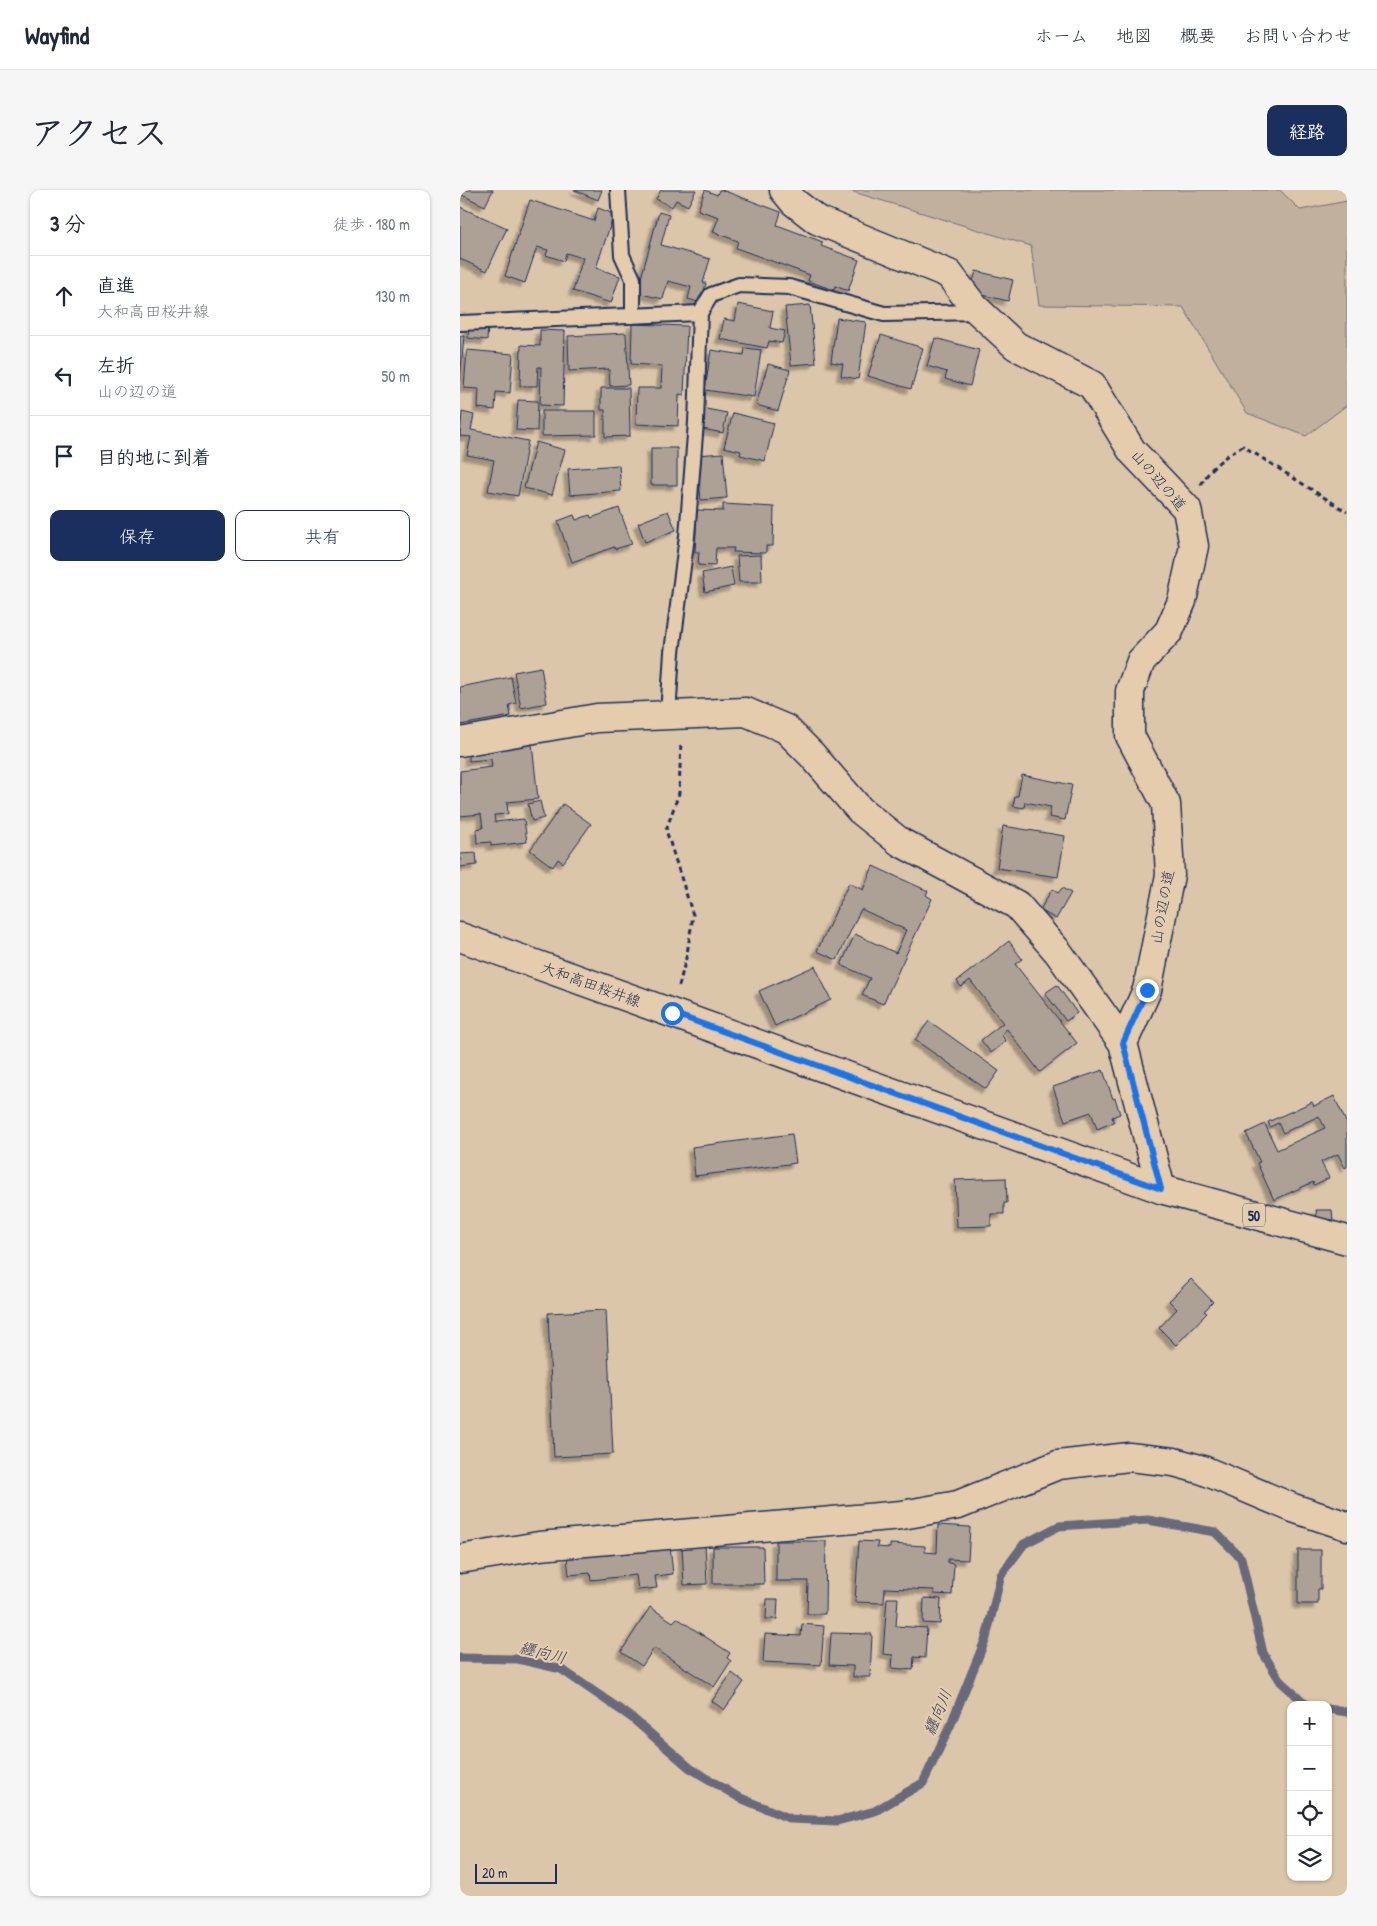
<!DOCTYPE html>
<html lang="ja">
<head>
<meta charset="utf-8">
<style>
	:root { --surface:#fff; --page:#f6f6f7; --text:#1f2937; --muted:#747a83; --line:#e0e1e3; --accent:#1b2f5e }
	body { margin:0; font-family:"Patrick Hand","Klee One",sans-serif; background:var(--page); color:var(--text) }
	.controls { position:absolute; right:15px; bottom:15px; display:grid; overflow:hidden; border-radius:10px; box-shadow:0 1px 4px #0004 }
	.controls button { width:45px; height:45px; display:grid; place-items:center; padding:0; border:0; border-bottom:1px solid var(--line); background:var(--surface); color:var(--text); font:25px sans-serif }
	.scale { position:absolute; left:15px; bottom:12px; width:82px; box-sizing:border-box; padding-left:5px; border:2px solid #1b2f5e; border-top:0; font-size:14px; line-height:18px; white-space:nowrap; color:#1b2f5e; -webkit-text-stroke:4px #e4ccac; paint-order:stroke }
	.stop { position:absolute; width:15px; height:15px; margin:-11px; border:4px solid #1a73e8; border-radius:50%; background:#fff }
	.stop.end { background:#1a73e8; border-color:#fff; box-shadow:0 1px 5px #0008 }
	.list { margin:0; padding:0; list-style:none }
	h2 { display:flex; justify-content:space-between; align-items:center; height:65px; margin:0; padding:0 20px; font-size:21px }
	h2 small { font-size:16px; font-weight:400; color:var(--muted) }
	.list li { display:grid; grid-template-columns:32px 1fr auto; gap:15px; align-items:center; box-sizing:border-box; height:80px; padding:0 20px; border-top:1px solid var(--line) }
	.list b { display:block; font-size:19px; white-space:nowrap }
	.list p { margin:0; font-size:16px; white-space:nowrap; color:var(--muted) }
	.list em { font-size:16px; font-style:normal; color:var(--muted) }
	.actions { display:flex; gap:10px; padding:15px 20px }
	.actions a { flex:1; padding:11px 0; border:1px solid var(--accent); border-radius:10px; text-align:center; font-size:18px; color:var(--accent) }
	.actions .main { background:var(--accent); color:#fff }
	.icon { flex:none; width:28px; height:28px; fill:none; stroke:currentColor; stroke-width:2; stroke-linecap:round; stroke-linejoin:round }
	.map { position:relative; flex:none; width:887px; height:1706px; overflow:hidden; border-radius:10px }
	header { display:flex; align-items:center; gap:30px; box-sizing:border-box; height:70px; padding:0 25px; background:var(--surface); border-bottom:1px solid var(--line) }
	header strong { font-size:24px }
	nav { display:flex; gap:28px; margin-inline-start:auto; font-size:18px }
	.intro { display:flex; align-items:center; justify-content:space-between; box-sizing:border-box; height:120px; padding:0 30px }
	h1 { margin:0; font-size:35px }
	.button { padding:12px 22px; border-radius:10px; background:var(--accent); color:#fff; font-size:18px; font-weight:700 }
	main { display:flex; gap:30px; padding:0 30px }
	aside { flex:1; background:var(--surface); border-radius:10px; box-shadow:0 1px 4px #0004 }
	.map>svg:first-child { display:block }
	.green { fill:#c0b09d; stroke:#6e707e }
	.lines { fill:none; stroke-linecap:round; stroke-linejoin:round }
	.stream { stroke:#676b7c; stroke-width:9 }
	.building { fill:#ada196; stroke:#1b2f5e; filter:url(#shadow) }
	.lane-casing { stroke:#1b2f5e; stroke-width:18 }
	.street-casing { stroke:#1b2f5e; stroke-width:31 }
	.primary-casing { stroke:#1b2f5e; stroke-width:31 }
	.path { stroke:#1b2f5e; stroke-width:3; stroke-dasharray:5 4; stroke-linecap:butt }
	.lane { stroke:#e4ccac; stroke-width:14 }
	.street { stroke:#e4ccac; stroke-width:28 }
	.primary { stroke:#e4ccac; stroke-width:28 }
	.route { stroke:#1a73e8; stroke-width:6 }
	.labels { text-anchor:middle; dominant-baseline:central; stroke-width:4.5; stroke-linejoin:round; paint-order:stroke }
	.shield { fill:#e4ccac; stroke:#575e75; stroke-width:1 }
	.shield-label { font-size:14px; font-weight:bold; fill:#1b2f5e }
	.street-label { font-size:15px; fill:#1b2f5e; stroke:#e4ccac }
	.water-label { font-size:16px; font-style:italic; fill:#2e3e66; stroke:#e4ccac }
</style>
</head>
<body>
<header>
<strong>Wayfind</strong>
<nav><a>ホーム</a><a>地図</a><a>概要</a><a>お問い合わせ</a></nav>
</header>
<div class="intro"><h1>アクセス</h1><a class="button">経路</a></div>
<main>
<aside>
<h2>3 分<small>徒歩 · 180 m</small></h2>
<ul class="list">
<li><svg class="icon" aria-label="ahead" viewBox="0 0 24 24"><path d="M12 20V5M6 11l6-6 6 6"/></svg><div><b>直進</b><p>大和高田桜井線</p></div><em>130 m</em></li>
<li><svg class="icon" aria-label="left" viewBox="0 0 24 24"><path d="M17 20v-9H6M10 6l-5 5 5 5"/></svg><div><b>左折</b><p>山の辺の道</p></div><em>50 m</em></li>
<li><svg class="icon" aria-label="arrive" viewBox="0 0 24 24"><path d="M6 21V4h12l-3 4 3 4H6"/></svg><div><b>目的地に到着</b></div></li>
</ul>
<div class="actions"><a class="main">保存</a><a>共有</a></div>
</aside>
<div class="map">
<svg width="887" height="1706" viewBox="0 0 887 1706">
	<defs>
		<filter id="shadow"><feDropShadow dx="-4.5" dy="4.5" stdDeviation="1" flood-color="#0004"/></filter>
	</defs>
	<rect width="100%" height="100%" fill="#dcc6a9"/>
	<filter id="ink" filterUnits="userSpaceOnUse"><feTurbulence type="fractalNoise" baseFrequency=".02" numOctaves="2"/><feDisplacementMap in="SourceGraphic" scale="10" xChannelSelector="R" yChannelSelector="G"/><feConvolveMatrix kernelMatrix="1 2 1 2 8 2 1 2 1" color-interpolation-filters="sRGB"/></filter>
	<g filter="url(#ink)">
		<!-- green -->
		<path class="green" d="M387,0H820L840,20L887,11V215L846,246L787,223L723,117L579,115L571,56Z"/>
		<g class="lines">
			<!-- stream -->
			<path class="stream" d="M0,1468L58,1469L101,1479L171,1527L230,1578L278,1607L331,1629L377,1631L415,1621L463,1593L491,1534L526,1448L541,1385L564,1354L599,1336L688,1330L755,1342L781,1368L803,1463L821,1492L847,1515
				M868,1519L887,1522"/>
		</g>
		<!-- building -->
		<path class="building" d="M0,0H33L25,16L0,4Z
			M114,0H142L138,10Z
			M201,0H236L228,16L216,10L212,17L196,9Z
			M245,0L257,5L259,0H262L321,22L317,35L363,52L361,56L399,70L388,101L375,96L374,100L348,91L350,85L276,58L278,51L253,42L259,27L238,20Z
			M70,10L134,31L138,18L154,24L136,78L160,86L151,113L113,101L123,68L106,63L104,71L86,65L88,60L77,57L65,93L45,86Z
			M0,17L47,38L27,81L0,69Z
			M199,22L209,25L201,55L250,69L243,93H246L241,113L228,109L231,97L208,91L203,109L177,103Z
			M516,81L553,90L548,111L510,102Z
			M278,114L313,121L310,138L325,141L322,153L309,151L307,158L260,149L264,129L275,131Z
			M350,115L356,173L331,175L325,117Z
			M377,128L406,132L398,189L381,186L383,174L371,172Z
			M172,134L227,136L224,205L219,204L218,236L176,234L177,198H201L202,176L171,174Z
			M9,136L28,138L27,150L8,148Z
			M80,140L105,141L103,216L80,215L81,177H78L77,196H60L61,155L80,156Z
			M166,143L169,195L150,196L149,179L109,181L108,146Z
			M421,145L463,158L451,199L408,186Z
			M0,146H4L0,191Z
			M475,148L519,160L510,196L485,189L487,182L467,176Z
			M285,158L301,160L294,207L245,200L251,160L284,165Z
			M7,160L53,164L50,203L36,202L35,220L18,218L19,199L4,198Z
			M308,174L330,180L318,221L296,215Z
			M141,198H169L170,246L145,247V220H141Z
			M58,210L78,211L77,241L56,240Z
			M241,218L267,223L263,243L237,238Z
			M82,221H136V245L82,246Z
			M2,222L14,225L11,240L68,251L58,306L28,301L34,270L7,265L11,247L0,246Z
			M273,223L314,233L305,271L280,265L281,261L264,257Z
			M76,252L105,260L92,305L64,298Z
			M191,258H217V295H191Z
			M263,263L267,308L241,310L237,265Z
			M159,275L161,301L110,305L108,279Z
			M263,314L314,317L313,356H306V363L273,362L274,358H256L255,376L238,375L239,362H235L237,320L263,321Z
			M159,318L172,354L155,359L154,357L112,372L98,331L114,325L116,330L130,325L131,328Z
			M208,321L216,340L185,352L178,333Z
			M301,365L302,392H279L277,366Z
			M271,377L274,396L245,402L242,383Z
			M81,477L87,513L61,518L54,482Z
			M51,487L56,513L49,515L51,526L0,535V497Z
			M72,554L78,609L47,612L48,624L34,625L35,632L64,629L67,652L31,656V652L17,653L16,639L23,638L21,624L0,626V581L32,577L31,569L9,571V563L32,561V558Z
			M562,585L612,595L605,630L589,627L591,617L565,612L564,618L553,616L555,606H558Z
			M80,611L84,628L72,631L68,614Z
			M103,614L131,634L103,673L98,669L93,677L70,660Z
			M543,636L605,646L598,687L537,678Z
			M16,663L17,675L0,677V664Z
			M413,676L468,701L466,705L472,709L423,814L402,805L410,788L381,775L395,744L436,763L446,740L401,719L377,770L357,761L389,693L403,700Z
			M602,698L611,703L596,729L580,720L592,699L598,703Z
			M549,751L562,769L555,774L617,853L580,882L547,839L541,844L546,851L531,863L521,850L543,833L510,790L501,797L497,791Z
			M355,776L371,810L315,836L299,801Z
			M597,795L617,823L606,831L585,803Z
			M469,831L539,881L526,899L455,850Z
			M643,880L653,909L655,908L660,924L652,927L654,932L637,939L631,922L605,931L593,897Z
			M874,906L887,934V977L885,978L878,964L861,972L869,988L854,995L853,992L814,1010L797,973L800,972L786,943L805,934L817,960L865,938L859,926L823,943L818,933L810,937L808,932L852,912L854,916Z
			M332,944L336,973L235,986L232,957Z
			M546,988L547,1013H544V1024H531V1036L497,1037L495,990Z
			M856,1020H872L873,1030H857Z
			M731,1089L753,1112L744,1121L747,1123L716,1155L699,1138L717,1119L709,1111Z
			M146,1120L153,1264L94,1267L88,1123Z
			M478,1335L510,1337L508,1370L488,1369V1373L494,1374L492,1405L474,1404V1400L425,1398L424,1413L395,1412L399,1351L418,1352L417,1357L430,1358V1354L465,1356V1362L477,1363Z
			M316,1351H366L365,1424H347L348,1391H316Z
			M245,1354L247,1394L224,1395L222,1355Z
			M210,1355L213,1384L195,1386L197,1398L178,1400L176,1385L131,1390L130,1383L109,1385L107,1367Z
			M253,1357H303L304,1394H253Z
			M838,1360H861V1399H858V1414H838Z
			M427,1408H438L436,1436L467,1438L465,1468L454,1467L453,1480L432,1478L433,1465L423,1464Z
			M464,1408L481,1409L480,1434L463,1433Z
			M307,1409H318L317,1429H306Z
			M190,1417L213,1432L217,1428L270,1463L267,1468L271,1471L254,1497L194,1458L182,1476L161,1462Z
			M342,1434L364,1436L361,1475L303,1472L305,1444L341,1446Z
			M371,1443L412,1444L410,1487H393V1476L369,1475Z
			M272,1483L284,1492L264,1520L252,1511Z"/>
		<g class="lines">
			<defs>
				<path id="lane" d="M158,0L162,65L173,89V126
					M0,133L240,123
					M208,525L212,462L227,346L236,232L240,123L251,105L279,95L329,97L424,124L519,122"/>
				<path id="street" d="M324,0L334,12L357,30L489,84L514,117L556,156L632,195L672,261L727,319L734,356L722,411L709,441L681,471L670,501V546L706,614L710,685L687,800L663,853L701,999
					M0,552L137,528L286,522L326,539L352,565L400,620L440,652L557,715L598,762L663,853
					M0,1369L79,1356L442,1325L498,1315L598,1275L669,1267L714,1272L743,1280L833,1318L887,1336"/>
				<path id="primary" d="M0,747L701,999L887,1050"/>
			</defs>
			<!-- lane casing -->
			<use href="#lane" class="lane-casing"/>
			<!-- street casing -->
			<use href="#street" class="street-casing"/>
			<!-- primary casing -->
			<use href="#primary" class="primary-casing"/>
			<!-- path -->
			<path class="path" d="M741,295C751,276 765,266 783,256L887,322
				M219,796L227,764L233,725L206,640L219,603L221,552"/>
			<!-- lane -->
			<use href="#lane" class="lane"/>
			<!-- street -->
			<use href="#street" class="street"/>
			<!-- primary -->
			<use href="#primary" class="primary"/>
		</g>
	</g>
	<g class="lines" filter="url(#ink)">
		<!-- route -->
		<path class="route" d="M212,823L701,999L663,853L687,800"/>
	</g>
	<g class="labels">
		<!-- shield labels -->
		<rect class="shield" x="783" y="1013.5" width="22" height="23" rx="4"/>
		<g class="shield-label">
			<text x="794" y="1025">50</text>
		</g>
		<!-- street labels -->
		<g class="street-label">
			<text transform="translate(699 290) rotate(49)">山の辺の道</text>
			<text transform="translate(702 717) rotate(-80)">山の辺の道</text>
			<text transform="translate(131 794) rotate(20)">大和高田桜井線</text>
		</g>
		<!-- water labels -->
		<g class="water-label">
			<text transform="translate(83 1462) rotate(14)">纒向川</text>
			<text transform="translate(477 1522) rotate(-67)">纒向川</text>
		</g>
	</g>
</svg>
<div class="controls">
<button>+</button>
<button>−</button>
<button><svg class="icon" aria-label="locate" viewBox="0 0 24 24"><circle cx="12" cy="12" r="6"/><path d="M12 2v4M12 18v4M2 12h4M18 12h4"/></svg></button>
<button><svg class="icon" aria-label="layers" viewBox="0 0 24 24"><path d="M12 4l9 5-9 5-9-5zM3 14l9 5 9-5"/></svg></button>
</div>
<div class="scale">20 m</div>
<div class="stop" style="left:212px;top:823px"></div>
<div class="stop end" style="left:687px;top:800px"></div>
</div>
</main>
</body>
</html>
